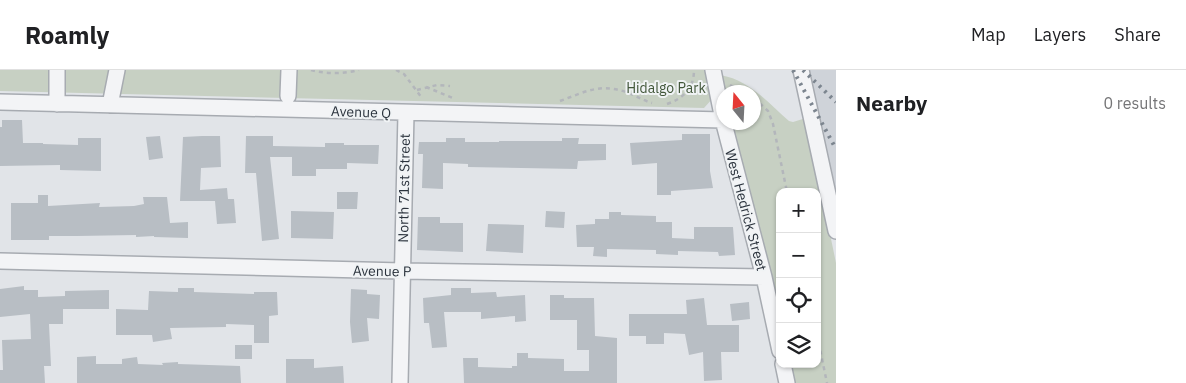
<!DOCTYPE html>
<html lang="en">
<head>
<meta charset="utf-8">
<style>
	:root { --surface:#fff; --page:#f6f6f6; --text:#202124; --muted:#757577; --line:#e0e0e0 }
	body { margin:0; font-family:"IBM Plex Sans",sans-serif; background:var(--page); color:var(--text) }
	.controls { position:absolute; right:15px; bottom:15px; display:grid; overflow:hidden; border-radius:10px; box-shadow:0 1px 4px #0004 }
	.controls button { width:45px; height:45px; display:grid; place-items:center; padding:0; border:0; border-bottom:1px solid var(--line); background:var(--surface); color:var(--text); font:25px sans-serif }
	.compass { position:absolute; left:716px; top:15px; width:45px; height:45px; border-radius:50%; background:var(--surface); box-shadow:0 1px 4px #0004; rotate:342deg }
	.list { margin:0; padding:0; list-style:none }
	h2 { display:flex; justify-content:space-between; align-items:center; height:65px; margin:0; padding:0 20px; font-size:21px }
	h2 small { font-size:16px; font-weight:400; color:var(--muted) }
	.icon { flex:none; width:28px; height:28px; fill:none; stroke:currentColor; stroke-width:2; stroke-linecap:round; stroke-linejoin:round }
	.map { position:relative; flex:none; width:836px; height:313px; overflow:hidden }
	header { display:flex; align-items:center; gap:30px; box-sizing:border-box; height:70px; padding:0 25px; background:var(--surface); border-bottom:1px solid var(--line) }
	header strong { font-size:24px }
	nav { display:flex; gap:28px; margin-inline-start:auto; font-size:18px }
	main { display:flex }
	aside { flex:1; background:var(--surface) }
	.map>svg:first-child { display:block }
	.built { fill:#cfd3d9 }
	.green { fill:#c7d0c3 }
	.building { fill:#b8bec4 }
	.lines { fill:none; stroke-linecap:round; stroke-linejoin:round }
	.minor-casing { stroke:#a7abb1; stroke-width:18 }
	.path { stroke:#b3b6bb; stroke-width:2.5; stroke-dasharray:4 4; stroke-linecap:butt }
	.minor { stroke:#f3f4f6; stroke-width:15 }
	.rail { stroke:#7c858f; stroke-width:4; stroke-dasharray:2.5 5; stroke-linecap:butt }
	.labels { text-anchor:middle; dominant-baseline:central; stroke-width:4; stroke-linejoin:round; paint-order:stroke }
	.park-label { font-size:14px; fill:#42573a; stroke:#f0f3f5 }
	.street-label { font-size:14px; fill:#2b333d; stroke:#f0f3f5 }
</style>
</head>
<body>
<header>
<strong>Roamly</strong>
<nav><a>Map</a><a>Layers</a><a>Share</a></nav>
</header>
<main>
<div class="map">
<svg width="836" height="313" viewBox="0 0 836 313">
	<rect width="100%" height="100%" fill="#e1e4e8"/>
	<!-- built -->
	<path class="built" d="M792,0H836V161Z"/>
	<!-- green -->
	<path class="green" d="M0,0H706L713,28L704,38L0,21Z
		M720,5C750,10 768,33 789,51L793,52L806,48L836,193V313H791L786,294H817V122H780V265L731,53L754,52V22H724Z"/>
	<!-- building -->
	<path class="building" d="M2,50H22L23,73H43V74L78,75V68H101V101L60,100V95L0,96V57H2Z
		M682,64H710V101L713,118L671,121V125H657V93L632,95L630,73L682,70Z
		M160,66L163,88L149,90L146,67Z
		M202,66H220L221,97L201,98L200,120L227,118L228,129H234L236,153L217,154L215,131H180L183,67Z
		M246,66H273V76L325,77V73H344V75H379L378,94L347,93V99H316V106H292V87H270L279,169L262,171L256,103H245Z
		M446,68H465V72H499V71H562V68H579L578,74H606V90L578,91L577,99L468,97V94L443,93V119L422,118L423,84H418L419,72H446Z
		M337,122H358L357,139H337Z
		M38,125H48V136L100,133L99,137L134,136L144,134L143,127H167L170,153L188,152V168L154,167V166L136,167V165L77,166H49V170H11V133H38Z
		M291,141L334,142L333,169L291,168Z
		M546,141L565,142L564,158L545,157Z
		M609,142H621V145L656,146V152H672V168L694,169V157H733L735,185L719,186L718,182L678,181V185L656,184V180L607,179V187L593,186L594,177H577L576,155L595,154V149H609Z
		M418,147H440V153H463V182L417,180Z
		M488,154L524,155L523,183L486,181Z
		M24,216V220H38V227L65,226V221L109,220V239H63V254H49L51,296H44L45,313H0V300H3L2,270L31,269L30,244L0,247V219Z
		M178,218H194V222L254,224V222H277L278,245L269,246V273H254V255L226,254V257L170,258L172,269L153,272L152,265H116V239L148,240L149,221L178,222Z
		M451,218H471V223L496,222L497,227L525,225L526,251L515,252V246L481,249V242H444L447,277L432,278L429,253H424L423,228L451,225Z
		M351,219L367,220V224L380,225L379,249L367,248L369,271L352,273L350,252Z
		M550,225H564V228H594L595,266L617,268V313H464L463,288H478V297L512,298V296H517V283H528V288L564,289V301H589V280H577V250H550Z
		M704,228L707,255H739V282H721L722,310L704,311L703,282L689,285L685,264L664,263V274H646V266H629V244H687L686,230Z
		M749,232L750,249L732,251L730,234Z
		M235,275H252V289H235Z
		M96,286V294H122V289L137,287L138,294L163,295L162,293L178,292V294L240,296L241,313H77V287Z
		M286,289H314V298L343,296L344,313H286Z"/>
	<g class="lines">
		<defs>
			<path id="minor" d="M713,0L723,50L764,207L780,281
				M801,0L836,161
				M288,26L289,0
				M0,32L723,50
				M57,34V0
				M110,35L117,0
				M0,191L402,201L764,207
				M783,294L787,313
				M400,313L406,43"/>
		</defs>
		<!-- minor casing -->
		<use href="#minor" class="minor-casing"/>
		<!-- path -->
		<path class="path" d="M311,0C327,4 343,4 359,0
			M396,0L404,4L422,28
			M730,15L744,22
			M426,17L453,28
			M417,20L437,15L450,16
			M754,28L768,41L773,54L787,122
			M560,31C585,22 599,13 626,22C635,25 642,30 652,33
			M667,34C684,28 694,18 694,0
			M817,265L827,313"/>
		<!-- minor -->
		<use href="#minor" class="minor"/>
		<!-- rail -->
		<path class="rail" d="M793,0L836,79
			M803,0L836,32"/>
	</g>
	<g class="labels">
		<!-- park labels -->
		<g class="park-label">
			<text x="666" y="18">Hidalgo Park</text>
		</g>
		<!-- street labels -->
		<g class="street-label">
			<text transform="translate(361 42) rotate(2)">Avenue Q</text>
			<text transform="translate(404 118) rotate(-89)">North 71st Street</text>
			<text transform="translate(746 140) rotate(75)">West Hedrick Street</text>
			<text transform="translate(382 201) rotate(1)">Avenue P</text>
		</g>
	</g>
</svg>
<div class="controls">
<button>+</button>
<button>−</button>
<button><svg class="icon" aria-label="locate" viewBox="0 0 24 24"><circle cx="12" cy="12" r="6"/><path d="M12 2v4M12 18v4M2 12h4M18 12h4"/></svg></button>
<button><svg class="icon" aria-label="layers" viewBox="0 0 24 24"><path d="M12 4l9 5-9 5-9-5zM3 14l9 5 9-5"/></svg></button>
</div>
<svg class="compass" viewBox="-18 -18 36 36"><path d="M0-13l5 13h-10z" fill="#e53935"/><path d="M0 13l5-13h-10z" fill="#757577"/></svg>
</div>
<aside>
<h2>Nearby<small>0 results</small></h2>
<ul class="list">
</ul>
</aside>
</main>
</body>
</html>
